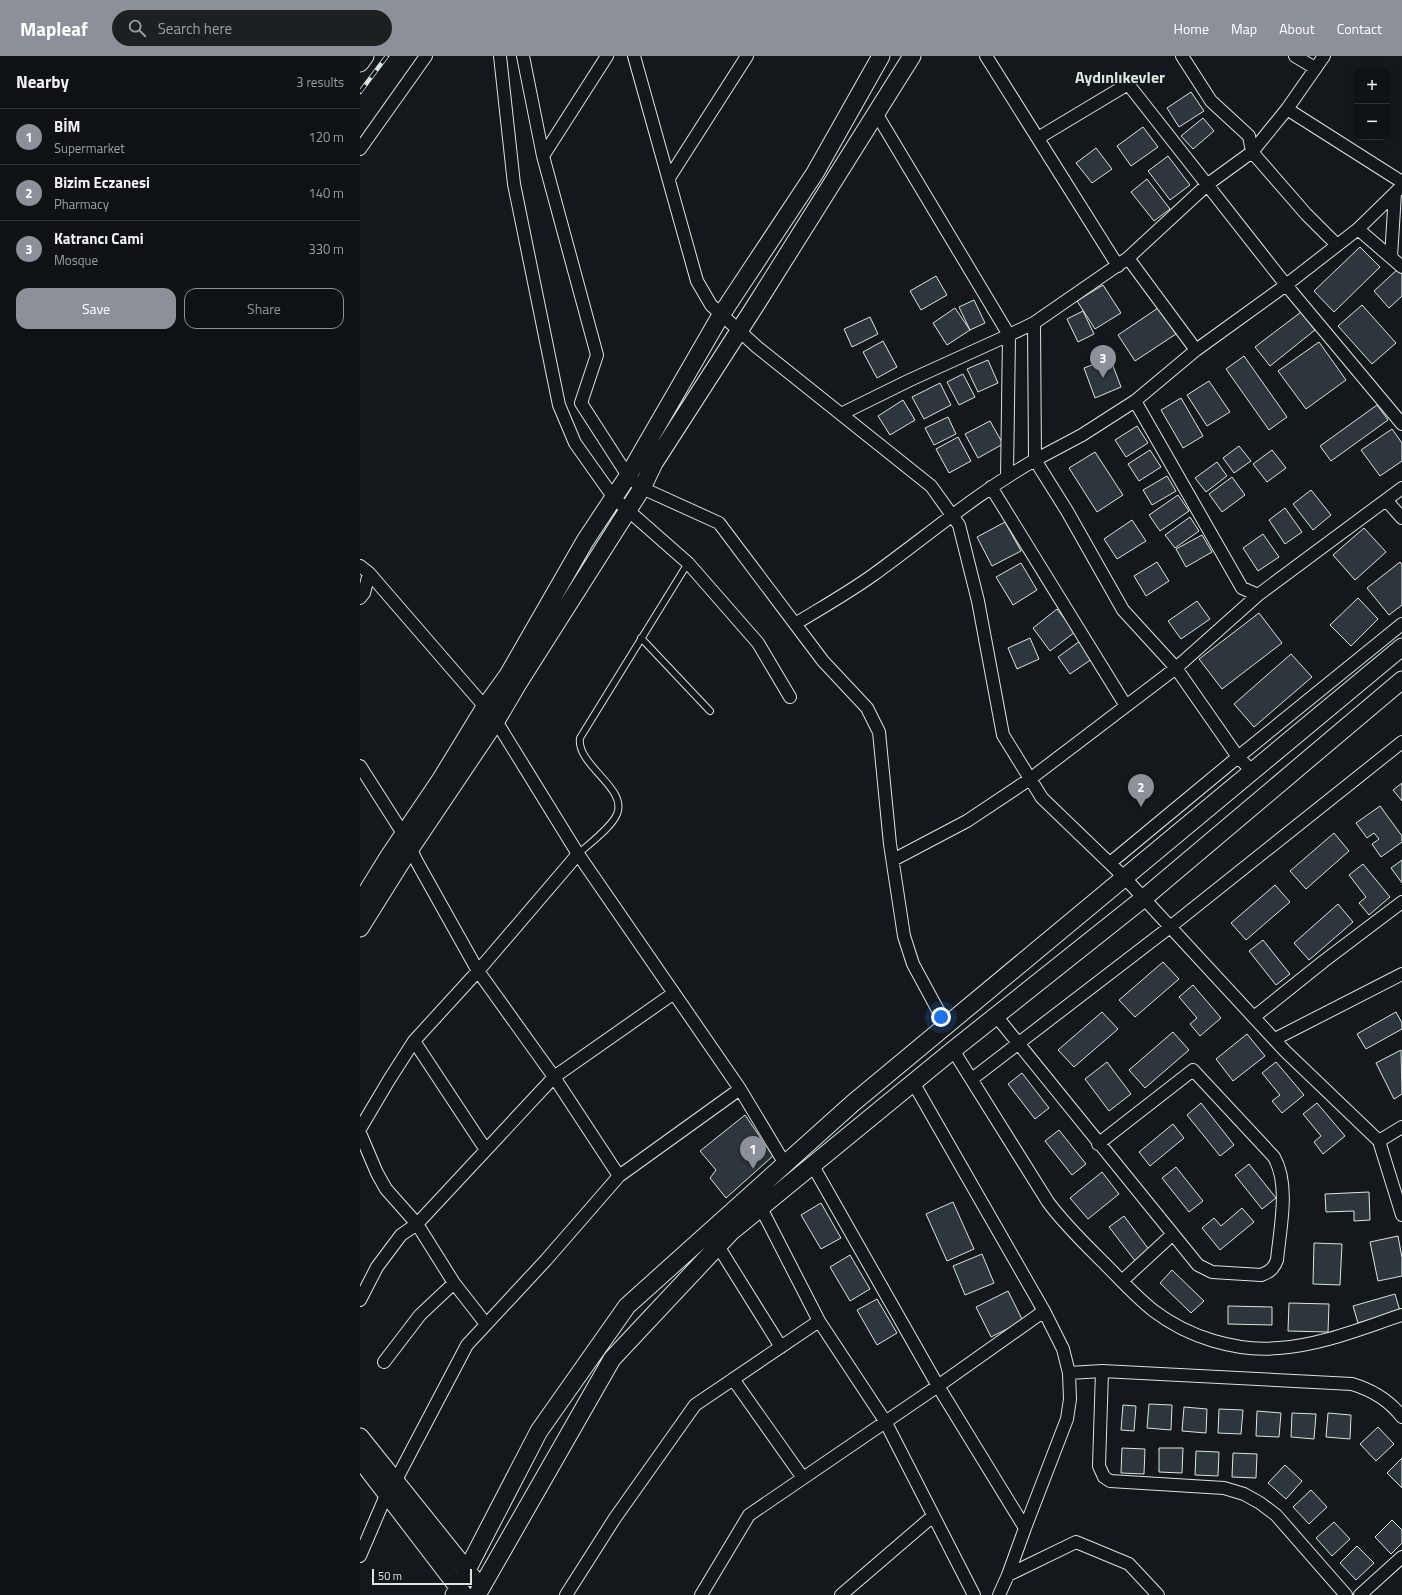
<!DOCTYPE html>
<html lang="en">
<head>
<meta charset="utf-8">
<style>
	:root { --surface:#0f1215; --page:#1d2022; --text:#f1f3f6; --muted:#9b9ea0; --line:#2f3234; --accent:#8c9099 }
	body { margin:0; font-family:"Titillium Web",sans-serif; background:var(--page); color:var(--text) }
	.controls { position:absolute; right:12px; top:12px; display:grid; overflow:hidden; border-radius:8px; box-shadow:0 2px 10px #0003 }
	.controls button { width:36px; height:36px; display:grid; place-items:center; padding:0; border:0; border-bottom:1px solid var(--line); background:var(--surface); color:var(--text); font:20px sans-serif }
	.scale { position:absolute; left:12px; bottom:10px; width:100px; box-sizing:border-box; padding-left:4px; border:2px solid #d8e6dc; border-top:0; font-size:11px; line-height:14px; white-space:nowrap; color:#d8e6dc; -webkit-text-stroke:3px #14181c; paint-order:stroke }
	.you { position:absolute; left:581px; top:961px; width:14px; height:14px; margin:-10px; border:3px solid #fff; border-radius:50%; background:#1a73e8; box-shadow:0 0 0 6px #1a73e833 }
	.badge { display:grid; place-items:center; width:26px; height:26px; border-radius:50%; background:var(--accent); color:#fff; font-size:13px; font-weight:700 }
	.pin { position:absolute; translate:-50% -33px; filter:drop-shadow(0 1px 2px #0008) }
	.pin::after { content:''; position:absolute; top:21px; width:14px; height:12px; background:inherit; clip-path:polygon(0 0,100% 0,50% 100%) }
	.list { margin:0; padding:0; list-style:none }
	h2 { display:flex; justify-content:space-between; align-items:center; height:52px; margin:0; padding:0 16px; font-size:17px }
	h2 small { font-size:13px; font-weight:400; color:var(--muted) }
	.list li { display:grid; grid-template-columns:26px 1fr auto; gap:12px; align-items:center; box-sizing:border-box; height:56px; padding:0 16px; border-top:1px solid var(--line) }
	.list b { display:block; font-size:15px; white-space:nowrap }
	.list p { margin:0; font-size:13px; white-space:nowrap; color:var(--muted) }
	.list em { font-size:13px; font-style:normal; color:var(--muted) }
	.actions { display:flex; gap:8px; padding:12px 16px }
	.actions a { flex:1; padding:9px 0; border:1px solid var(--accent); border-radius:12px; text-align:center; font-size:14px; color:var(--accent) }
	.actions .main { background:var(--accent); color:#fff }
	.icon { flex:none; width:22px; height:22px; fill:none; stroke:currentColor; stroke-width:2; stroke-linecap:round; stroke-linejoin:round }
	.map { position:relative; flex:none; width:1042px; height:1539px; overflow:hidden }
	header { display:flex; align-items:center; gap:24px; box-sizing:border-box; height:56px; padding:0 20px; background:var(--accent); color:#fff }
	header strong { font-size:19px }
	nav { display:flex; gap:22px; margin-inline-start:auto; font-size:14px }
	.search { width:280px; height:36px; background:var(--page); display:flex; align-items:center; gap:10px; box-sizing:border-box; padding:0 14px; border-radius:22px; color:var(--muted); font-size:15px }
	main { display:flex }
	aside { flex:1; background:var(--surface) }
	.map>svg:first-child { display:block }
	.building { fill:#2c363c; stroke:#d8e6dc }
	.lines { fill:none; stroke-linecap:round; stroke-linejoin:round }
	.lane-casing { stroke:#d8e6dc; stroke-width:8 }
	.street-casing { stroke:#d8e6dc; stroke-width:14 }
	.secondary-casing { stroke:#d8e6dc; stroke-width:19 }
	.lane { stroke:#14181c; stroke-width:6 }
	.street { stroke:#14181c; stroke-width:12 }
	.secondary { stroke:#14181c; stroke-width:17 }
	.rail-casing { stroke:#d8e6dc; stroke-width:4.5 }
	.rail { stroke:#14181c; stroke-width:3; stroke-dasharray:9; stroke-linecap:butt }
	.labels { text-anchor:middle; dominant-baseline:central; stroke-width:3; stroke-linejoin:round; paint-order:stroke }
	.district-label { font-size:16px; font-weight:bold; fill:#d8e6dc; stroke:#14181c }
</style>
</head>
<body>
<header>
<strong>Mapleaf</strong>
<div class="search"><svg class="icon" aria-label="search" viewBox="0 0 24 24"><circle cx="10" cy="10" r="6"/><path d="M15 15l6 6"/></svg>Search here</div>
<nav><a>Home</a><a>Map</a><a>About</a><a>Contact</a></nav>
</header>
<main>
<aside>
<h2>Nearby<small>3 results</small></h2>
<ul class="list">
<li><span class="badge">1</span><div><b>BİM</b><p>Supermarket</p></div><em>120 m</em></li>
<li><span class="badge">2</span><div><b>Bizim Eczanesi</b><p>Pharmacy</p></div><em>140 m</em></li>
<li><span class="badge">3</span><div><b>Katrancı Cami</b><p>Mosque</p></div><em>330 m</em></li>
</ul>
<div class="actions"><a class="main">Save</a><a>Share</a></div>
</aside>
<div class="map">
<svg width="1042" height="1539" viewBox="0 0 1042 1539">
	<rect width="100%" height="100%" fill="#14181c"/>
	<!-- building -->
	<path class="building" d="M831,36L844,55L819,71L807,52Z
		M843,62L854,75L833,93L821,80Z
		M783,71L798,91L771,110L757,90Z
		M736,92L752,113L732,127L716,107Z
		M808,100L830,129L810,144L788,115Z
		M787,123L810,153L794,165L771,136Z
		M1000,191L1020,211L974,256L954,235Z
		M1039,212L1042,215V240L1029,252L1014,235Z
		M576,220L587,239L561,254L550,235Z
		M743,229L761,257L735,273L717,245Z
		M614,244L625,267L610,274L599,251Z
		M1002,249L1036,287L1012,308L978,270Z
		M595,252L610,274L587,289L573,267Z
		M798,252L816,278L775,305L758,279Z
		M723,255L734,278L718,286L707,263Z
		M941,256L955,274L910,310L895,291Z
		M510,261L518,278L492,291L484,273Z
		M523,285L537,311L517,322L503,296Z
		M959,286L986,324L946,353L918,315Z
		M884,300L927,361L909,374L866,313Z
		M750,302L761,331L735,342L724,312Z
		M628,304L638,327L618,336L607,313Z
		M603,318L615,341L599,349L587,326Z
		M849,325L870,356L847,370L827,339Z
		M580,327L591,349L564,363L552,341Z
		M821,342L843,380L823,392L801,354Z
		M543,344L555,364L530,379L518,360Z
		M1017,349L1028,364L971,405L960,390Z
		M588,361L596,378L574,389L565,372Z
		M630,365L643,388L618,402L605,378Z
		M777,370L788,387L766,401L755,384Z
		M1032,373L1042,387V405L1020,420L1001,394Z
		M598,381L611,405L589,417L576,393Z
		M879,390L891,405L874,417L863,402Z
		M790,394L801,411L779,425L768,408Z
		M912,394L926,412L907,426L893,408Z
		M735,396L763,439L737,456L709,412Z
		M857,406L867,420L846,436L835,422Z
		M807,420L816,435L792,449L783,434Z
		M872,421L885,439L862,456L849,438Z
		M951,434L971,459L953,474L933,448Z
		M818,439L829,455L800,475L789,459Z
		M925,452L942,476L925,488L909,464Z
		M830,461L839,475L815,492L805,479Z
		M772,464L786,485L757,503L744,483Z
		M645,466L661,495L632,510L617,481Z
		M1004,472L1026,496L995,524L973,499Z
		M903,478L919,501L898,515L883,492Z
		M842,479L852,496L826,511L816,493Z
		M797,506L809,525L786,540L774,520Z
		M1040,506L1042,509V549L1029,559L1007,532Z
		M661,507L677,534L653,549L636,521Z
		M998,542L1018,563L991,590L970,569Z
		M837,545L850,563L821,583L808,565Z
		M697,553L715,576L690,595L673,572Z
		M899,557L922,587L862,633L839,603Z
		M670,582L679,603L657,613L648,592Z
		M720,585L732,603L710,618L698,601Z
		M931,598L952,621L894,671L874,648Z
		M1042,727V745L1033,734Z
		M1020,750L1042,780V786L1021,801L1012,788L1019,783L1014,777L1007,782L996,767Z
		M974,777L989,795L946,833L930,815Z
		M1042,804V827L1031,812Z
		M1003,808L1030,841L1009,859L999,847L1006,841L989,819Z
		M915,829L930,846L886,884L871,867Z
		M978,848L993,866L949,904L934,887Z
		M903,884L930,918L916,929L889,895Z
		M803,906L819,923L775,961L759,944Z
		M833,929L861,962L840,980L830,968L837,962L819,941Z
		M742,956L758,973L714,1011L698,994Z
		M1036,956L1042,967V973L1006,993L997,978Z
		M813,976L829,994L785,1032L769,1014Z
		M887,978L905,1000L873,1025L856,1003Z
		M1041,994L1042,1038L1034,1043L1016,1007Z
		M747,1006L771,1038L749,1055L725,1023Z
		M916,1006L944,1039L922,1057L912,1045L920,1039L902,1017Z
		M662,1017L689,1052L675,1063L648,1028Z
		M841,1047L874,1089L860,1100L827,1059Z
		M957,1047L985,1080L963,1098L954,1086L961,1080L943,1058Z
		M385,1059L413,1100L366,1142L350,1122L356,1114L340,1095Z
		M813,1068L824,1082L790,1110L779,1096Z
		M699,1074L726,1108L712,1119L685,1085Z
		M889,1108L916,1142L902,1153L875,1119Z
		M816,1111L843,1145L829,1156L802,1122Z
		M742,1116L759,1138L728,1163L710,1142Z
		M1009,1136L1010,1164L994,1165V1155L966,1156L965,1138Z
		M593,1146L614,1193L587,1205L566,1158Z
		M461,1147L481,1182L461,1193L441,1159Z
		M882,1152L894,1166L860,1194L842,1172L854,1162L861,1170Z
		M764,1160L790,1195L776,1206L749,1171Z
		M1038,1180L1042,1202V1220L1018,1225L1010,1186Z
		M954,1187L982,1188L980,1229L953,1228Z
		M622,1198L634,1227L605,1239L593,1210Z
		M490,1199L510,1233L490,1245L470,1211Z
		M812,1214L844,1245L831,1257L800,1227Z
		M648,1235L663,1265L631,1281L616,1251Z
		M1035,1238L1040,1255L998,1267L993,1250Z
		M517,1243L537,1277L517,1289L497,1254Z
		M929,1247L969,1248L968,1276L928,1275Z
		M868,1250L912,1251V1269L868,1268Z
		M789,1348L812,1349L811,1374L787,1372Z
		M763,1349L776,1350L774,1375L761,1374Z
		M824,1351L847,1353L846,1377L822,1375Z
		M859,1353L883,1354L881,1378L858,1377Z
		M897,1355L921,1357L919,1381L896,1380Z
		M932,1357L956,1358L954,1383L931,1381Z
		M968,1357L991,1359L990,1383L966,1381Z
		M1018,1371L1034,1388L1016,1405L1000,1388Z
		M762,1392L785,1393L784,1418L761,1417Z
		M799,1392H823L822,1417L799,1416Z
		M836,1395L859,1396L858,1420L835,1419Z
		M873,1397L897,1398L896,1422L872,1421Z
		M1042,1402V1432L1027,1417Z
		M925,1409L942,1425L926,1443L908,1427Z
		M951,1434L967,1451L949,1468L933,1451Z
		M1032,1464L1042,1474V1487L1031,1498L1015,1481Z
		M974,1466L990,1483L972,1500L956,1482Z
		M997,1490L1014,1507L996,1524L980,1507Z"/>
	<g class="lines">
		<defs>
			<path id="lane" d="M281,582L350,655
				M218,798C229,788 252,771 257,758C268,732 216,709 220,682L328,507"/>
			<path id="street" d="M140,0L154,128L199,349L215,387L254,442L328,507L398,587L430,641
				M163,0L183,100L237,299L221,347L268,420L282,432L359,467L463,605L507,652L519,676L530,788L544,880L553,908L586,969
				M274,0L337,225L351,249L397,291L571,430L599,469L618,545L643,679L682,742L764,821L925,995L1019,1085L1042,1159
				M626,0L758,210
				M822,0L851,45L889,80L892,96L946,158L977,189
				M935,0L955,12
				M927,53L1042,126
				M678,82L768,28L926,229L1042,368
				M0,93L66,0
				M183,100L247,0
				M309,122L387,0
				M998,173L1042,211
				M1031,201L1035,137
				M768,202L836,294L775,345L722,379L675,404L707,455L763,554L816,612L898,539L882,532L775,345
				M674,267L768,202L848,128L892,96L927,53L964,0
				M836,294L926,229L998,173L1042,130
				M481,358L550,324L649,279L516,57
				M631,431L766,650
				M1026,444L1042,462
				M0,510L9,517L125,651
				M898,539L1042,432
				M0,542L4,537L9,517
				M435,568C461,552 488,537 513,519C567,480 617,437 675,404L674,267L649,279L647,421
				M136,665L218,798L380,1033L425,1108
				M0,710L44,779L57,806L118,915L218,798
				M533,804L607,765L670,723L816,612L878,701L1042,568
				M750,807L878,701L892,715
				M637,961L838,1209L852,1216L901,1219C910,1216 914,1212 917,1204C920,1172 930,1129 914,1101L833,1014L738,1088
				M894,961L964,905L1042,846
				M915,983L1042,918
				M54,985L126,1094
				M593,994L688,1146C705,1169 725,1188 745,1208C761,1224 776,1241 794,1255C828,1281 876,1296 919,1292C962,1289 1002,1272 1042,1259
				M612,1023L810,871L1042,686
				M0,1073L29,1024L54,985L118,915L194,1021L314,937
				M0,1077L17,1117L26,1133L57,1168L94,1227L126,1268
				M1019,1085L1042,1071
				M453,1110L578,1330L684,1255L554,1028
				M401,1152L459,1265
				M358,1190L421,1291
				M762,1225L813,1178
				M0,1244L17,1211L41,1179L57,1168L194,1021L259,1120L380,1033
				M24,1306L60,1259L94,1227
				M742,1315L992,1328C1012,1334 1029,1344 1042,1361
				M709,1317L742,1315L739,1410L744,1421L750,1425L864,1432L884,1438L900,1447L916,1459L986,1539
				M373,1323L443,1422
				M35,1426L107,1289L186,1204L259,1120
				M665,1472L707,1363L710,1343L709,1317L703,1293L684,1255
				M0,1500L27,1437
				M206,1539L255,1462L335,1349L459,1265L525,1365L614,1539
				M341,1539L389,1459L578,1330L665,1472L648,1519
				M481,1539L573,1460
				M639,1539L648,1519L716,1486L769,1508L798,1539
				M1000,1539L1042,1501"/>
			<path id="secondary" d="M0,7L5,0
				M0,847L29,800L81,723L125,651L148,619L225,485L268,420L361,259L455,117L521,0
				M0,872L40,808L136,665L159,626L282,432L294,407L397,247L552,0
				M0,1381L113,1522
				M0,1403L104,1539
				M94,1539L179,1375L267,1250L493,1047L1042,591
				M117,1539L252,1303L371,1176L593,994L784,842L1042,624"/>
		</defs>
		<!-- lane casing -->
		<use href="#lane" class="lane-casing"/>
		<!-- street casing -->
		<use href="#street" class="street-casing"/>
		<!-- secondary casing -->
		<use href="#secondary" class="secondary-casing"/>
		<!-- lane -->
		<use href="#lane" class="lane"/>
		<!-- street -->
		<use href="#street" class="street"/>
		<!-- secondary -->
		<use href="#secondary" class="secondary"/>
		<defs>
			<path id="rail" d="M0,36L27,0"/>
		</defs>
		<!-- rail casing -->
		<use href="#rail" class="rail-casing"/>
		<!-- rail -->
		<use href="#rail" class="rail"/>
	</g>
	<g class="labels">
		<!-- district labels -->
		<g class="district-label">
			<text x="760" y="21">Aydınlıkevler</text>
		</g>
	</g>
</svg>
<div class="controls">
<button>+</button>
<button>−</button>
</div>
<div class="scale">50 m</div>
<div class="you"></div>
<div class="pin badge" style="left:393px;top:1113px">1</div>
<div class="pin badge" style="left:781px;top:751px">2</div>
<div class="pin badge" style="left:743px;top:322px">3</div>
</div>
</main>
</body>
</html>
